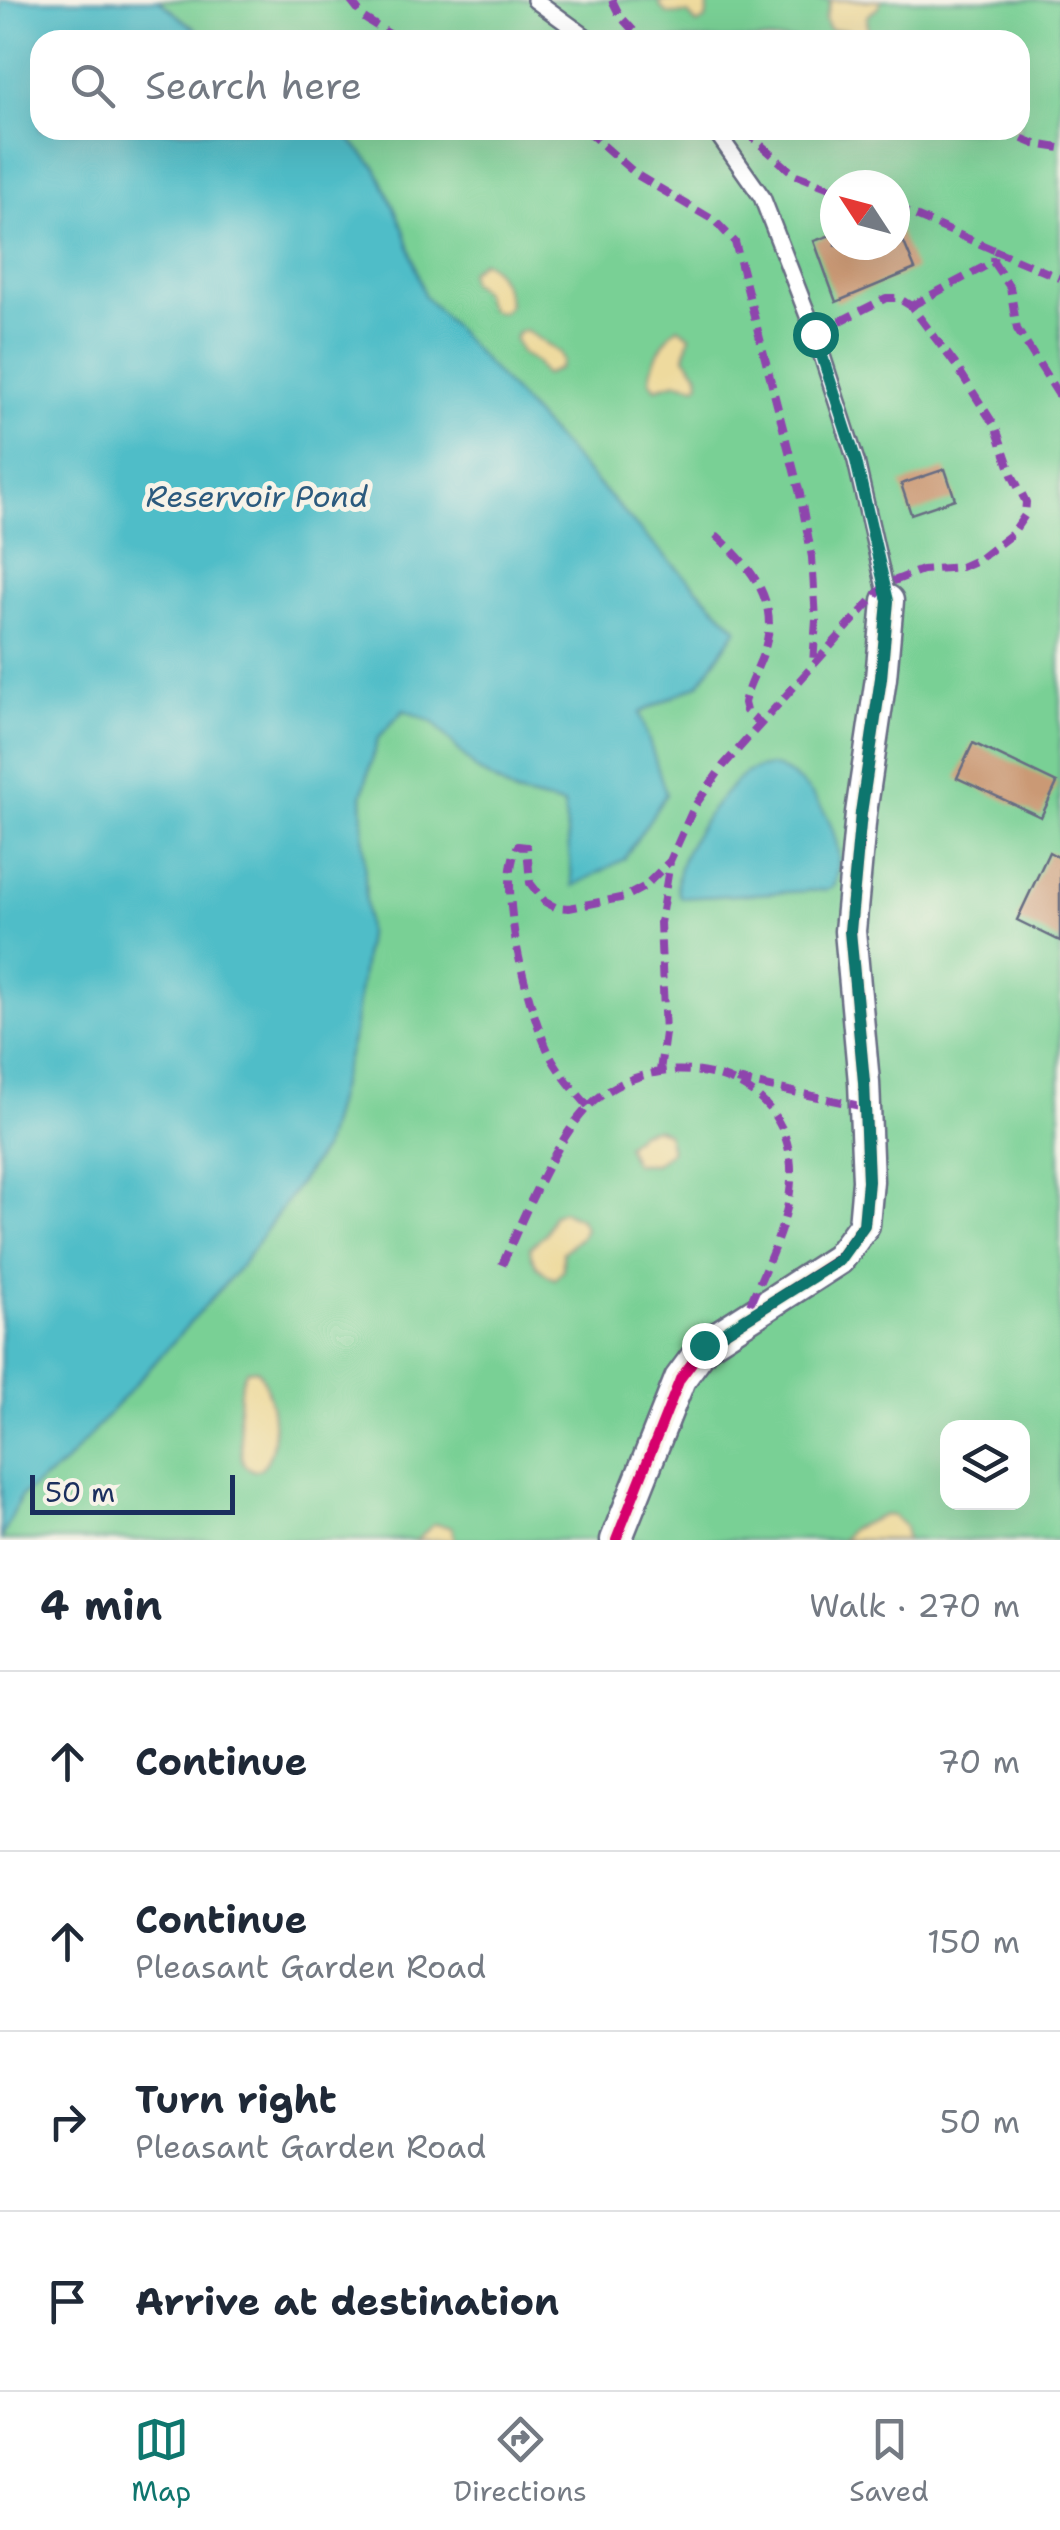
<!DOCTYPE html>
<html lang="en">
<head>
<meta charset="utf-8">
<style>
	:root { --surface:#fff; --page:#f2f2f3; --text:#1f2937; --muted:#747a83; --line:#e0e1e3; --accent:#0f766e }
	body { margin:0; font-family:"Shantell Sans",sans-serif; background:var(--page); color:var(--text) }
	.controls { position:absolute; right:30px; bottom:30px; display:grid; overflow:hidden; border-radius:20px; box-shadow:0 10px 40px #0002 }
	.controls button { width:90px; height:90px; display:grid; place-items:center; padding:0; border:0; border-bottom:2px solid var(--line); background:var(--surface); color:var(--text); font:50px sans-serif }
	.compass { position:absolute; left:820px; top:170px; width:90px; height:90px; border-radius:50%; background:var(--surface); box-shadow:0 10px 40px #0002; rotate:306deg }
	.scale { position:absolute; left:30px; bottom:25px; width:205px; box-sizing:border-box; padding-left:10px; border:5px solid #1b2f5e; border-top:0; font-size:28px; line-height:35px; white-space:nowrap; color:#1b2f5e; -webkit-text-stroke:8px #f7f3e8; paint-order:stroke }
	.stop { position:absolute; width:30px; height:30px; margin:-22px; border:8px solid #0f766e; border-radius:50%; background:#fff }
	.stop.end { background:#0f766e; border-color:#fff; box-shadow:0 2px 10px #0008 }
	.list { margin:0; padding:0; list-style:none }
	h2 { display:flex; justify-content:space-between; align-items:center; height:130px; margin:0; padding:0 40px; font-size:42px }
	h2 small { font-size:32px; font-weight:400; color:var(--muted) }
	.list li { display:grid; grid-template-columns:65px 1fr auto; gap:30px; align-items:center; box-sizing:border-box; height:180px; padding:0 40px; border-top:2px solid var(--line) }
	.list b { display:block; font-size:38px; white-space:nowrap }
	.list p { margin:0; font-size:32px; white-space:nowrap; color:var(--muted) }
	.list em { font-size:32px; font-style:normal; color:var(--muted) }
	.icon { flex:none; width:55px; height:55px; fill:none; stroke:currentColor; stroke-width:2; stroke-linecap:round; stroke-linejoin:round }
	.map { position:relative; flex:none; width:1060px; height:1540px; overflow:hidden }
	.search { position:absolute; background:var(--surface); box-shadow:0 10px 40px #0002; left:30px; right:30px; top:30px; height:110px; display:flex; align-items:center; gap:25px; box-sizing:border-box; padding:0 35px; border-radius:30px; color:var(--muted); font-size:38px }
	.sheet { height:850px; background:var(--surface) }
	nav { display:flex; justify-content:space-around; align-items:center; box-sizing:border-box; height:140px; border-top:2px solid var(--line); background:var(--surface); font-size:28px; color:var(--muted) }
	nav a { display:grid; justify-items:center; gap:5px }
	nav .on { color:var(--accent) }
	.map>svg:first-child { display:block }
	.green { fill:#79d095; stroke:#4a807a; stroke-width:2.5; fill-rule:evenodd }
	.sand { fill:#eeda9e; stroke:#84847e; stroke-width:2.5 }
	.water { fill:#50bdc8; stroke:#367693; stroke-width:2.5 }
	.building { fill:#ca9974 }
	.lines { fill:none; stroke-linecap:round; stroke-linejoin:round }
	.lane-casing { stroke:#676d83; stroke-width:20 }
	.street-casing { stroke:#676d83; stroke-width:35 }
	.lane { stroke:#fff; stroke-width:15 }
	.street { stroke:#fff; stroke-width:30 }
	.quiet { stroke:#8e44ad; stroke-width:8; stroke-dasharray:15 8; stroke-linecap:butt }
	.cycleway-casing { stroke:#f7f3e8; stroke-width:16 }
	.cycleway { stroke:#d6006c; stroke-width:10 }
	.route { stroke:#0f766e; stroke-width:12 }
	.labels { text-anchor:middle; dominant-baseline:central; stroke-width:10; stroke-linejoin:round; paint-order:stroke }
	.water-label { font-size:30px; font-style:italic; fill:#2b5a7e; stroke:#f7f3e8 }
</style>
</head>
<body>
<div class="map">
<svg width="1060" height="1540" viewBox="0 0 1060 1540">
	<rect width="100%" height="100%" fill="#f7f3e8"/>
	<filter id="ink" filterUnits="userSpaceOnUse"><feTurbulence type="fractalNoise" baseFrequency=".01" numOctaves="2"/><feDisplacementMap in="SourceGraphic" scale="20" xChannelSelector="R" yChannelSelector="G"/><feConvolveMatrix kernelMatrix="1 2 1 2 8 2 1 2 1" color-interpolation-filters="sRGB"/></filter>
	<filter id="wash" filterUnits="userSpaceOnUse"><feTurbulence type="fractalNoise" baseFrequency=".0048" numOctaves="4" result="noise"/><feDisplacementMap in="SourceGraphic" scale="40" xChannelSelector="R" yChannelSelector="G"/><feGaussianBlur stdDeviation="2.25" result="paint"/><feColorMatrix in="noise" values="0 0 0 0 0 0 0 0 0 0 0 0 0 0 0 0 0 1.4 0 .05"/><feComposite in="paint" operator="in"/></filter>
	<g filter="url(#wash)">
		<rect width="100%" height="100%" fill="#f5e0c8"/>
		<!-- green -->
		<path class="green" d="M158,0H1060V1540H1L21,1496L65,1463L243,1263L323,1149L354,1032L367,934L362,796L378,738L404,710L433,722L476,769L515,794L564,805L574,885L640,713L699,684L737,629L649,540L424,295L404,230L376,168L341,130H1020V40H209ZM835,185H895V245H835ZM948,1428H1022V1502H948Z"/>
		<!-- sand -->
		<path class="sand" d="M659,0H709L706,19L697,24L688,14H668L661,8Z
			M831,0H881L879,7L867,16L868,36L859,38L847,30H830L825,19Z
			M482,261C496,265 508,290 509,305L503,312C485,314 488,302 481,291C478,287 474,285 470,282L469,272Z
			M678,327L690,335L685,357L699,374L700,383L696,386L677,382L656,388L650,381C651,363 663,339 678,327Z
			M525,330L559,352L563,361L559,369L544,375L537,363L521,353L515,339L518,332Z
			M655,1128L667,1133L671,1151L655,1164H634L626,1145L640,1132Z
			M562,1211L579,1218L585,1228L581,1237L563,1252V1269L555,1279C542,1274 530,1261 530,1247L546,1233L553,1215Z
			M256,1369C274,1387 285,1464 254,1471L244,1465L242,1459C240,1437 234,1388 247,1370Z
			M884,1515L893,1516L905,1526L906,1540H842L851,1529Z
			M434,1524L452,1527L455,1540H416Z"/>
		<!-- water -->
		<path class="water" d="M0,0H158L209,40H40V130H341L376,168L404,230L424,295L649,540L737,629L699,684L640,713L666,794L624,859L573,886L564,805L516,794L476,769L433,722L404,710L378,738L362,796L367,934L354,1032L323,1149L243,1263L65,1463L21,1496L1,1540Z
			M771,766C814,777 852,843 834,886L826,890L681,898C661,870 723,788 748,772C755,768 763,767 771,766Z"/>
		<g id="blocks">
			<!-- building -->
			<path class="building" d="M835,207V245H895V221L915,269L836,302L814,241L834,234L825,210Z
				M945,469L955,499L911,514L901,484Z
				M973,743L1057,783L1041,817L957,778Z
				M1049,852L1060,858V941L1017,920Z"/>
		</g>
	</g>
	<g filter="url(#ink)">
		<use href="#blocks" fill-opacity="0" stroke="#676d83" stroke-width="2.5"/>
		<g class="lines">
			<defs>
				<path id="lane" d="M535,0L590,40
					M715,130L762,197L815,334L856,461L888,601"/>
				<path id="street" d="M616,1540L680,1379L705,1345L839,1259L864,1225L868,1181L864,1082L850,931L861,813L881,678L888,601"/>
			</defs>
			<!-- lane casing -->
			<use href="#lane" class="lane-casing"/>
			<!-- street casing -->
			<use href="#street" class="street-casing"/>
			<!-- lane -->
			<use href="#lane" class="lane"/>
			<!-- street -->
			<use href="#street" class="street"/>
			<!-- quiet -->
			<path class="quiet" d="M350,0L364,18L399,40
				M612,0L620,16L642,40
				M586,130L637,175L715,221L735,242L800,494L812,557L816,620L813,664
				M744,130L794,174L835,190
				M1001,130L1035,144L1060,148
				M895,207L994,250L993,262
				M994,250L1060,278
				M911,306L993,262L1010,287L1017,329L1060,397
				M716,535C751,567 781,602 764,651C758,669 748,685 744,703L746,711L759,722
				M660,1071L665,1033L660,923L670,862
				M737,1080L865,1107
				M588,1106C575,1091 561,1075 551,1057C530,1018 494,883 518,846L527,847L530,883L545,902L555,907L569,908L625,897L644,887L670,861L694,807L723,766L886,584L922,570L961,567L981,558L1012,534L1025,515L1026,502L1012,475L996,428L955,364L911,306L898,298H886L815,334
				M502,1265C522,1220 556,1138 590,1105C651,1046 777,1062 790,1157C798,1212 764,1267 745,1317"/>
			<defs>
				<path id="cycleway" d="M616,1540L680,1379L705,1345L839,1259L864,1225L868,1181L864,1082L850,931L861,813L881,678L888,601"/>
			</defs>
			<!-- cycleway casing -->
			<use href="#cycleway" class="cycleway-casing"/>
			<!-- cycleway -->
			<use href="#cycleway" class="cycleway"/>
		</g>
	</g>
	<g class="lines" filter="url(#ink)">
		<!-- route -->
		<path class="route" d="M704,1345L839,1260L864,1225L868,1181L864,1082L850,931L861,813L881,678L888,601L856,461L815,334"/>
	</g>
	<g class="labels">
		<!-- water labels -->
		<g class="water-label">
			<text x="257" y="496">Reservoir Pond</text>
		</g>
	</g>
</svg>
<div class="controls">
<button><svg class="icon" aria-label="layers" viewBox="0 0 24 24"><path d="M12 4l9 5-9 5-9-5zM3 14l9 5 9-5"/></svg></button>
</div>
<svg class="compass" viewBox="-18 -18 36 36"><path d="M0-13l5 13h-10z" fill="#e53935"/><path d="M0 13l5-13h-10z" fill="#747a83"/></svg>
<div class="scale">50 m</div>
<div class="stop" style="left:815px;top:334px"></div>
<div class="stop end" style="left:704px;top:1345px"></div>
<div class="search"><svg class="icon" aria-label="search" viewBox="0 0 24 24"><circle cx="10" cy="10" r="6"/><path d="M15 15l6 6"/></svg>Search here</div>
</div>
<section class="sheet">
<h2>4 min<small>Walk · 270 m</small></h2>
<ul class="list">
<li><svg class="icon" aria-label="ahead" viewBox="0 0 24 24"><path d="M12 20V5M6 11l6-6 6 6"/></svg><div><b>Continue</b></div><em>70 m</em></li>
<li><svg class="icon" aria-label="ahead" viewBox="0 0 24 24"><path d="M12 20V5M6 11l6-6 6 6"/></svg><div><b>Continue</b><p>Pleasant Garden Road</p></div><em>150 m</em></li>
<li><svg class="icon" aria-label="right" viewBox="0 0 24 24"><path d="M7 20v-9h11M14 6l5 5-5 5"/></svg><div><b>Turn right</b><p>Pleasant Garden Road</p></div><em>50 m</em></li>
<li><svg class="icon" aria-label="arrive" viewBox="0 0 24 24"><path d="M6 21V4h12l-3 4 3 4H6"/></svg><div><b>Arrive at destination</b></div></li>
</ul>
</section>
<nav>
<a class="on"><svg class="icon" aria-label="map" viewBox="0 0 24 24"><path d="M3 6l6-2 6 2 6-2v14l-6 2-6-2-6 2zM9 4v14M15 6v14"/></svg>Map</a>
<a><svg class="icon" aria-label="directions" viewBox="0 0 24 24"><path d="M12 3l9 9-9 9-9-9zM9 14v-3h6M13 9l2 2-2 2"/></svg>Directions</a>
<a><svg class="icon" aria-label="saved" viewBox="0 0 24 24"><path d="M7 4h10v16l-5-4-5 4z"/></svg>Saved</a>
</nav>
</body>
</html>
